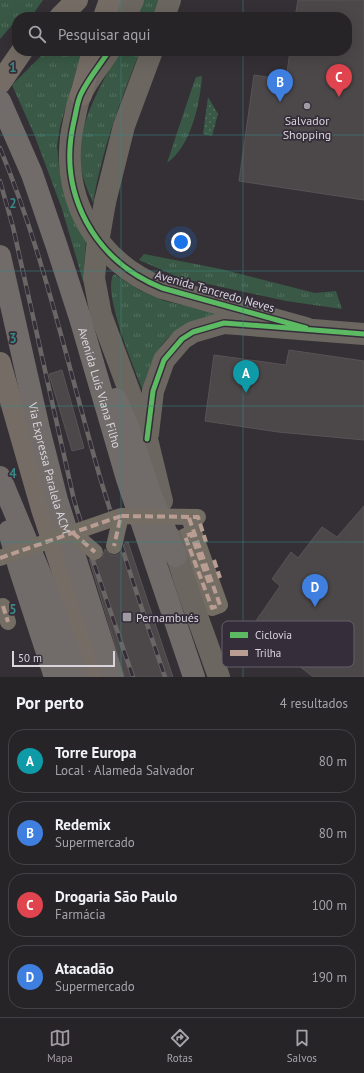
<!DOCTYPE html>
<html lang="pt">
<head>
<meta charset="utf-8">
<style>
	:root { --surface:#272428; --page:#2f2c30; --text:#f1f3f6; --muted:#a4a4a8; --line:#434145; --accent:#a09ba3 }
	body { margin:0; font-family:"PT Sans",sans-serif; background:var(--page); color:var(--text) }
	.scale { position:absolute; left:12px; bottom:10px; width:103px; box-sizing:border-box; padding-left:4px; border:2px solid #dad5dd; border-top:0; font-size:11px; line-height:14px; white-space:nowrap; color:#dad5dd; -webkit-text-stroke:3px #352d39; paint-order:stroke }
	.you { position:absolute; left:181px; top:242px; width:14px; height:14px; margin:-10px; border:3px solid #fff; border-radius:50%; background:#1a73e8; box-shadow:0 0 0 6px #1a73e833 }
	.badge { display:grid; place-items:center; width:26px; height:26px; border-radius:50%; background:var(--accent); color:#fff; font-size:13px; font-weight:700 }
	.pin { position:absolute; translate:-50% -33px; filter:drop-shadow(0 1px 2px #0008) }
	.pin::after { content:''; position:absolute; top:21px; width:14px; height:12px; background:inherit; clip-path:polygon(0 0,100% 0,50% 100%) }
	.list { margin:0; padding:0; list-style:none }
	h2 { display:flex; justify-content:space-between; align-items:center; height:52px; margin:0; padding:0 16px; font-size:17px }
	h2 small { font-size:13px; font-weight:400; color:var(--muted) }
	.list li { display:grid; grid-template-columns:26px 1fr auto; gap:12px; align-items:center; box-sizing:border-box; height:64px; margin:0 8px 8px; padding:0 8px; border:1px solid var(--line); border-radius:16px }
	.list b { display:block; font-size:15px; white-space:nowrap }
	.list p { margin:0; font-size:13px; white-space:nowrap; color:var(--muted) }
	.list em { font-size:13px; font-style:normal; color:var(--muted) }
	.icon { flex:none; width:22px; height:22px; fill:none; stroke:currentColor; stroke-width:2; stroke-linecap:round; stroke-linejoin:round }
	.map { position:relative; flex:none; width:364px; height:677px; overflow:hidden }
	.search { position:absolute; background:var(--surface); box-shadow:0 4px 16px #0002; left:12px; right:12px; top:12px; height:44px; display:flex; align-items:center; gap:10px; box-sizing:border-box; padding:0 14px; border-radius:16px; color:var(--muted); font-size:15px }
	.sheet { height:340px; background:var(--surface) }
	nav { display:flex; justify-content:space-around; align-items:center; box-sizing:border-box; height:56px; border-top:1px solid var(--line); background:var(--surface); font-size:11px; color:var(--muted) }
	nav a { display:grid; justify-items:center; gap:2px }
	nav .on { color:var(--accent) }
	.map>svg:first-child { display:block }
	.grass { fill:url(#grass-tufts) }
	.park { fill:url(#park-dots) }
	.building { fill:#4c4749; stroke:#585355 }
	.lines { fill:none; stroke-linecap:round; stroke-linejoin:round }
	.street { stroke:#736d64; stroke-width:16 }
	.secondary { stroke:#6b665f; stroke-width:22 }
	.primary { stroke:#756d65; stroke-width:22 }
	.highway { stroke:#716c69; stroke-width:22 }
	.rail-casing { stroke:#6a6665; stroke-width:4.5 }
	.rail { stroke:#352d39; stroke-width:3; stroke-dasharray:9; stroke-linecap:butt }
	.street-bridge { stroke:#736d64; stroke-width:16 }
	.secondary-bridge { stroke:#6b665f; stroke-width:22 }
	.quiet { stroke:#b99d93; stroke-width:4; stroke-dasharray:8 4; stroke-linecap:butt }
	.cycleway-casing { stroke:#352d39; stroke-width:8 }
	.cycleway { stroke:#5cba63; stroke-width:5 }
	.grid { fill:none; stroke:#388984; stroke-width:1; stroke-opacity:0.55 }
	.poi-dot { fill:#a09ba3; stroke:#352d39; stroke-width:1.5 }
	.labels { text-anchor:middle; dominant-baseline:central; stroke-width:3.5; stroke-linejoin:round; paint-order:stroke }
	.poi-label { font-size:12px; fill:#dad5dd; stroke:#352d39 }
	.street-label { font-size:12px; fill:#dad5dd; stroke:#352d39 }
	.key { fill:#352d39; stroke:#675f6a; stroke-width:1 }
	.key-label { font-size:11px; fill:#dad5dd }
	.grid-label { font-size:13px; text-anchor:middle; font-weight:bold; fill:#388984; stroke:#352d39; stroke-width:3.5; stroke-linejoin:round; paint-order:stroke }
</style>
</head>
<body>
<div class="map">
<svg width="364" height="677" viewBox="0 0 364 677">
	<defs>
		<pattern id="grass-tufts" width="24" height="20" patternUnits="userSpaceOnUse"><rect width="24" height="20" fill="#395946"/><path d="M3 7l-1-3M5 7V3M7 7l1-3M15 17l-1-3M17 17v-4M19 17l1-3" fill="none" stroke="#557060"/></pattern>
		<pattern id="park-dots" width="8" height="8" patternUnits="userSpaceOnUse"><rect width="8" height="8" fill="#395946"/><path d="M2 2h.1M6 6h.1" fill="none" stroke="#557060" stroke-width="1.8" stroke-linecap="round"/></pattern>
	</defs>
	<rect width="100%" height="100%" fill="#343036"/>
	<!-- grass -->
	<path class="grass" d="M0,0H43L31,17H17V27L13,24L0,39Z
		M143,0H159L152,17H136Z
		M46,51H82L60,127L57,146L59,166L68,206L86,241L83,281L62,209L34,134L12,85Z
		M119,51H140C120,102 102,149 93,203C88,191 81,176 80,162C78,121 101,86 119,51Z
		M202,76C200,104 191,146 167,163L192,88L196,77Z
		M144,254L221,269L315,293L336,291L342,309L286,301L180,278L139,260Z
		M114,274L141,291L165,301L226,315C212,319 190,323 178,330C156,343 149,369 143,391C135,370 101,291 114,274Z"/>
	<!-- park -->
	<path class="park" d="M208,97L218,114L212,136L203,134Z"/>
	<!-- building -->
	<path class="building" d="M298,0H364V200L239,181L254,75L286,80L290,51H347V17H295Z
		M289,350L364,361V440L278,432L205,421L214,355L286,365Z
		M62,370L84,448L72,451L49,374Z
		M364,506V677H313L251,628L280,586L272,579L291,552L298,558L322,527L337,537Z
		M128,542L173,677H125L89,559L98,561L102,558L105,549L111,555H117L121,552L125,543Z"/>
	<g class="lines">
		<!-- street -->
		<path class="street" d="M189,518L220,605L212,608L185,536L191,534L209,583
			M3,606L8,622"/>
		<!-- secondary -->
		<path class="secondary" d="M125,17L133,0
			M164,17L170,0
			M109,51C100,65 88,79 81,94C77,102 76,113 74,121C57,193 94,261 162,288L306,328
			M105,202L124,126L152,51
			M94,278L101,315L147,439L162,501
			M148,434L153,391L164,360L182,339L193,332L224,323L364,334
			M171,538L188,591L219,677"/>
		<!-- primary -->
		<path class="primary" d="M60,17L77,0
			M104,17L110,0
			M0,83L22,51
			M81,95L93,51
			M0,363L42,509L98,677"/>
		<!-- highway -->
		<g class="highway">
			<path id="s1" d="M0,101L32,174L57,247L80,318L127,479L194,677"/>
			<path id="s2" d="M0,256L39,429L57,500L113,677"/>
			<path d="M116,399L129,429L150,493L176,556"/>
			<path d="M0,477L47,590L77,677"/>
			<path d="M9,531L19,567L55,677"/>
		</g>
		<defs>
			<path id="rail" d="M0,148C45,256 69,372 102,484C122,549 143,613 165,677
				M0,181L13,227L74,500L89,549L133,677"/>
		</defs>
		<!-- rail casing -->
		<use href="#rail" class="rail-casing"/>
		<!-- rail -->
		<use href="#rail" class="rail"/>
		<!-- street-bridge -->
		<path class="street-bridge" d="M121,516L198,517
			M73,533L95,552
			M0,558L121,516L114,546"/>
		<!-- secondary-bridge -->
		<path class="secondary-bridge" d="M94,278L97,248L105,202"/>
		<!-- quiet -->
		<path class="quiet" d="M121,516L198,517L206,542
			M189,518L220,605L212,608L185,536L191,534L209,583
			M73,533L95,552
			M0,558L121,516L114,546
			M214,560L220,578
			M3,606L8,622"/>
		<defs>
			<path id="cycleway" d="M109,51C100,65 88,79 81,94C77,102 76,113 74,121C57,193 94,261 162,288L306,328
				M147,439L153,391L164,360L182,339L193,332L224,323L364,334"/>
		</defs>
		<!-- cycleway casing -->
		<use href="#cycleway" class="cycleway-casing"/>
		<!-- cycleway -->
		<use href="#cycleway" class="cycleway"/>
	</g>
	<!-- grid -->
	<path class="grid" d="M121,0V17M243,0V17M121,51V677M243,51V677M0,135H364M0,271H364M0,406H364M0,542H364"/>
	<!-- markers -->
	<g class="poi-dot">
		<circle cx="307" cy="106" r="4"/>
		<rect x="122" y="612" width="10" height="10" rx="2"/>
	</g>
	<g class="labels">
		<!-- poi labels -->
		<g class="poi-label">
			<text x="307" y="120">Salvador<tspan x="307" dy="14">Shopping</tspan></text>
			<text x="136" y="617" text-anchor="start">Pernambués</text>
		</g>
		<!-- street labels -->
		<g class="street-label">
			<text transform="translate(215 291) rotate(16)">Avenida Tancredo Neves</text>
			<text stroke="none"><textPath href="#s1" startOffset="304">Avenida Luís Viana Filho</textPath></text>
			<text stroke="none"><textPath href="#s2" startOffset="218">Via Expressa Paralela ACM</textPath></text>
		</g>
	</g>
	<!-- legend -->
	<rect x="222" y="621" width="132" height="46" rx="6" class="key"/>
	<rect x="230" y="632" width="18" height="6" fill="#5cba63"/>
	<rect x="230" y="650" width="18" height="6" fill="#b99d93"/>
	<g class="key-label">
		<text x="255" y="639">Ciclovia</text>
		<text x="255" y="657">Trilha</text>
	</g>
	<g class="grid-label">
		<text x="13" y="72">1</text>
		<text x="13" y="208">2</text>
		<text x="13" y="343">3</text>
		<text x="13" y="478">4</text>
		<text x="13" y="614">5</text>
	</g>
</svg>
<div class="scale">50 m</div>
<div class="you"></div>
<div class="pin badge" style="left:246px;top:393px;background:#0f9aa8">A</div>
<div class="pin badge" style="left:280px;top:102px;background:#3f7fe0">B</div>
<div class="pin badge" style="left:339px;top:97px;background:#e0444e">C</div>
<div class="pin badge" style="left:315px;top:607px;background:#3f7fe0">D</div>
<div class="search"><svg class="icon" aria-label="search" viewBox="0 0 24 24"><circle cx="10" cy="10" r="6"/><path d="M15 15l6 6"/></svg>Pesquisar aqui</div>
</div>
<section class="sheet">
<h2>Por perto<small>4 resultados</small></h2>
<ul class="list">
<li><span class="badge" style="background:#0f9aa8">A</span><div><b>Torre Europa</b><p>Local · Alameda Salvador</p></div><em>80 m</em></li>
<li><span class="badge" style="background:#3f7fe0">B</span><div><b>Redemix</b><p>Supermercado</p></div><em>80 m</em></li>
<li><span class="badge" style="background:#e0444e">C</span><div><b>Drogaria São Paulo</b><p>Farmácia</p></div><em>100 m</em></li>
<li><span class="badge" style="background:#3f7fe0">D</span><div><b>Atacadão</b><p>Supermercado</p></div><em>190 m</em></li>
</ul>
</section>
<nav>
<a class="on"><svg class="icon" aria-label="map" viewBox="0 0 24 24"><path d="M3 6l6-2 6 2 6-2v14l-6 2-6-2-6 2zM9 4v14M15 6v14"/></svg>Mapa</a>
<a><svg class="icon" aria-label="directions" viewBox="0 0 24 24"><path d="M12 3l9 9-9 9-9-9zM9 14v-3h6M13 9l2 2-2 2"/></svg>Rotas</a>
<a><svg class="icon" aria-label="saved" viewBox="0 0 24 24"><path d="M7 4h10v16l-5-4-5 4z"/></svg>Salvos</a>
</nav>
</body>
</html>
